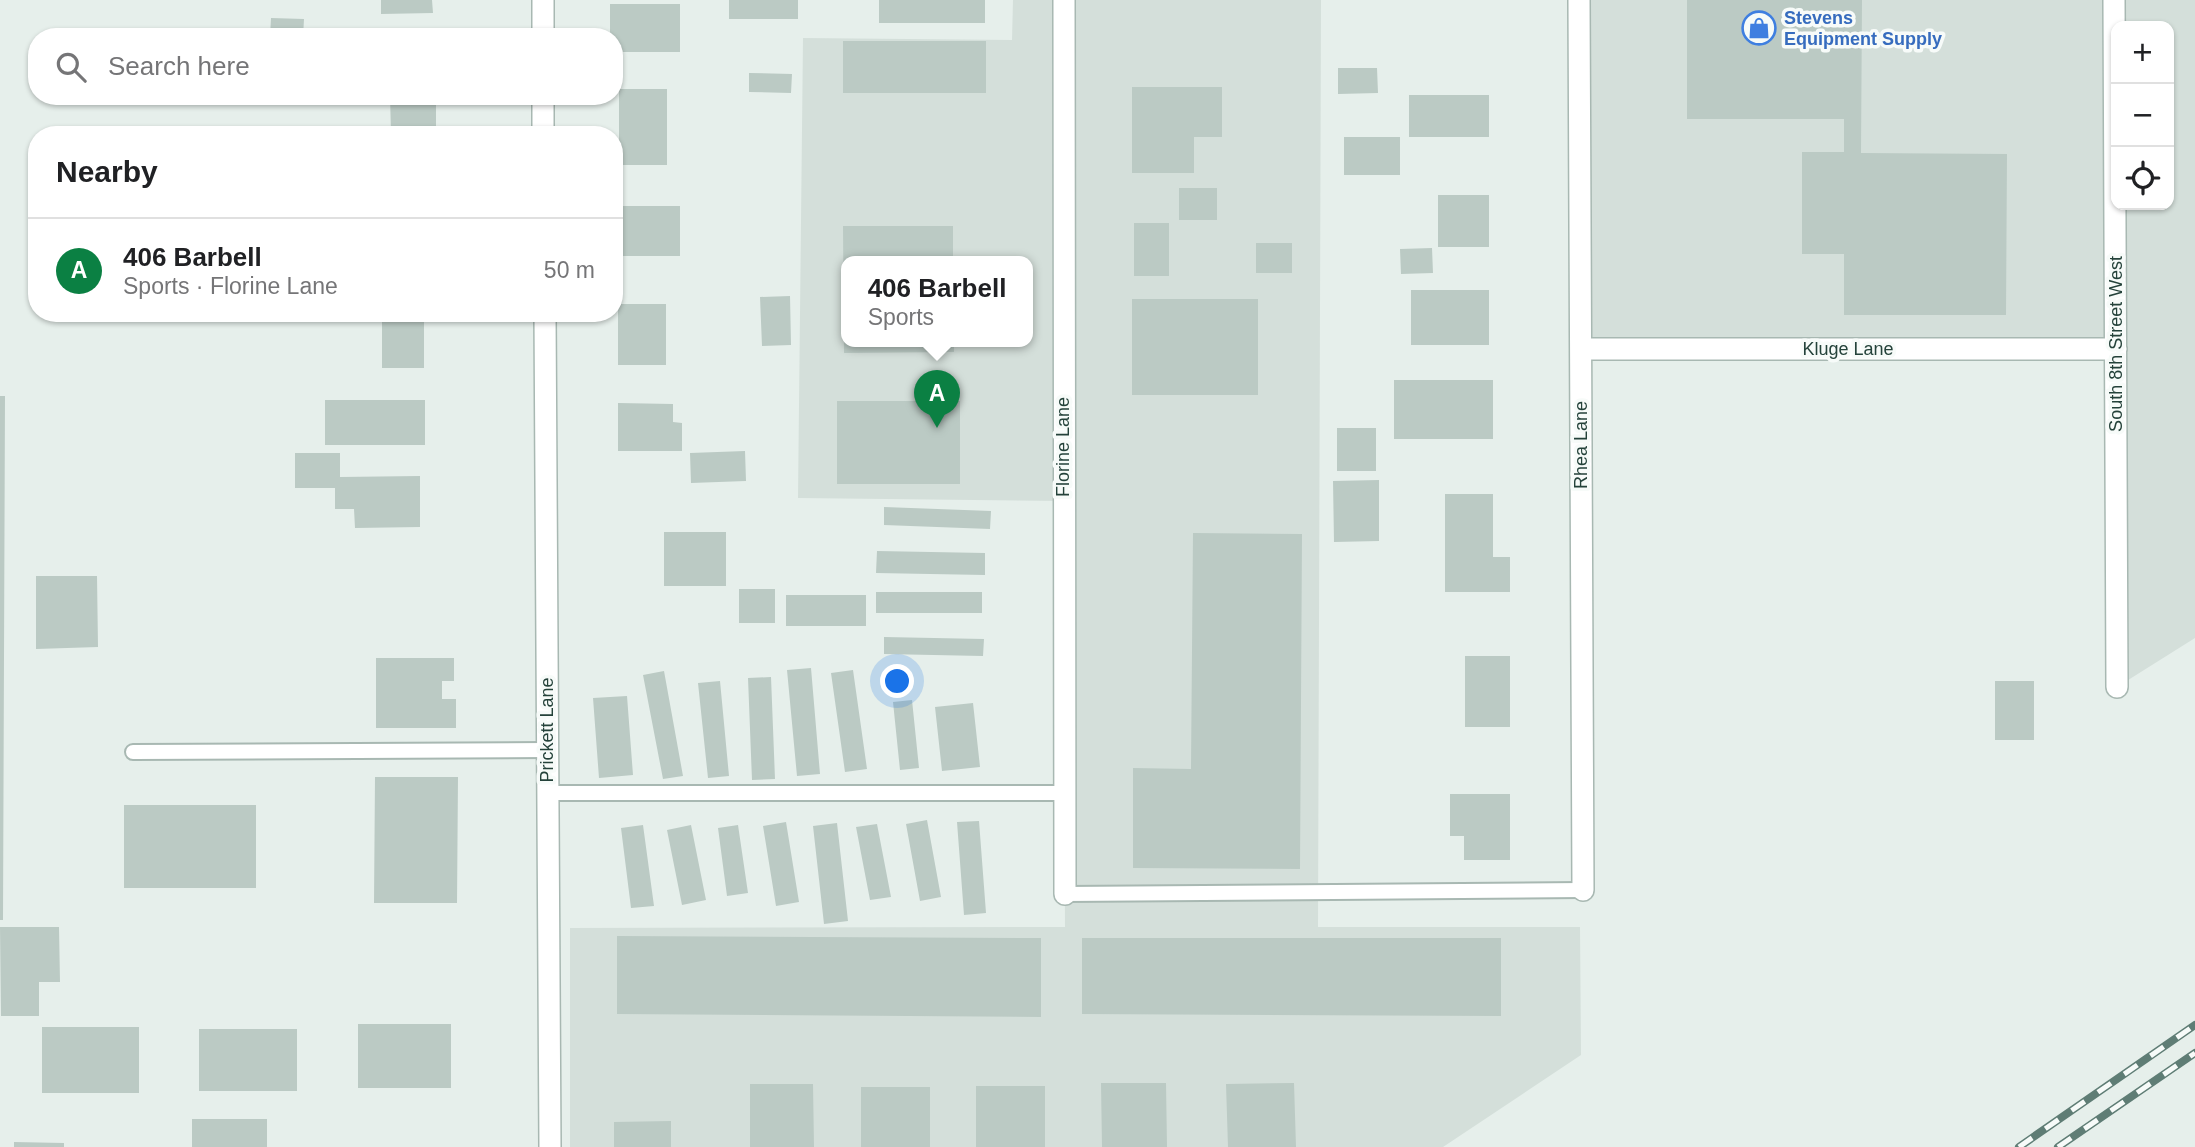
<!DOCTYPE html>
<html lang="en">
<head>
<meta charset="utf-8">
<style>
	:root { --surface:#fff; --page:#f6f6f6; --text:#202124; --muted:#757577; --line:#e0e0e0; --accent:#0b8043 }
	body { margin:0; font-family:Arial,sans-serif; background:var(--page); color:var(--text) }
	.controls { position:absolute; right:21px; top:21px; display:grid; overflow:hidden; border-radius:14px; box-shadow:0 2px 5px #0004 }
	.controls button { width:63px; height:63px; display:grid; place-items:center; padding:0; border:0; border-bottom:2px solid var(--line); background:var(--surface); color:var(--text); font:35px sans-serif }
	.you { position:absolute; left:898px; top:682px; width:24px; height:24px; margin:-18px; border:5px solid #fff; border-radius:50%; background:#1a73e8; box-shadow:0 0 0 10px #1a73e833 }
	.badge { display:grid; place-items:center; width:46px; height:46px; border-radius:50%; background:var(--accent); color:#fff; font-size:23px; font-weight:700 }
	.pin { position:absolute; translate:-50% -58px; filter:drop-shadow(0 2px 4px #0008) }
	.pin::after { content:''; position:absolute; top:37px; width:24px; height:21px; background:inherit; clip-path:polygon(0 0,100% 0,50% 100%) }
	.popup { position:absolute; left:841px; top:256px; width:192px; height:91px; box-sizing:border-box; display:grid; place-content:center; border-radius:14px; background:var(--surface); filter:drop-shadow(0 2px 5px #0005); font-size:23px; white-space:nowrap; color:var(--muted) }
	.popup b { font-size:26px; color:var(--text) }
	.popup::after { content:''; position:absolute; left:50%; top:100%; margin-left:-14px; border:14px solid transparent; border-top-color:var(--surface) }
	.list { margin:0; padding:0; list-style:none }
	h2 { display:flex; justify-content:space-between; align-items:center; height:91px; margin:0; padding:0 28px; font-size:30px }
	h2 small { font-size:23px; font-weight:400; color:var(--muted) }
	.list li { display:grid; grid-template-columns:46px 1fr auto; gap:21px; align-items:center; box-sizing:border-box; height:105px; padding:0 28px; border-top:2px solid var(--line) }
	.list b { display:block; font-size:26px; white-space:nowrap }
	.list p { margin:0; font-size:23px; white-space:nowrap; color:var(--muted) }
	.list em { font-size:23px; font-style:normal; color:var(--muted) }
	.icon { flex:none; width:38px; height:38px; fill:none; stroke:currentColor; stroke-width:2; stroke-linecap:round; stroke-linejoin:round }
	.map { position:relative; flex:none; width:2195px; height:1147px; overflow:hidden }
	.search { position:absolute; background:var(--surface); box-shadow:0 2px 5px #0004; left:28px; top:28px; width:595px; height:77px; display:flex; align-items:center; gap:18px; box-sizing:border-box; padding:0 24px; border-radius:28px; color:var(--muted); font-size:26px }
	.panel { position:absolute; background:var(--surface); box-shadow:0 2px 5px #0004; left:28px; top:126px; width:595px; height:196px; border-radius:28px }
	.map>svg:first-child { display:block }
	.built { fill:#d4dfda; fill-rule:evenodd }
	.building { fill:#bbcac4 }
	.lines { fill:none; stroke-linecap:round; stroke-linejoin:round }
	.lane-casing { stroke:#a8b8b2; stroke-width:18 }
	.street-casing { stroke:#a8b8b2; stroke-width:24 }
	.lane { stroke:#fff; stroke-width:14 }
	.street { stroke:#fff; stroke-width:21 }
	.rail-casing { stroke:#5f7d75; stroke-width:8 }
	.rail { stroke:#f7fbf9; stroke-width:5; stroke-dasharray:16; stroke-linecap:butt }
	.labels { text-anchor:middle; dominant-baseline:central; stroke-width:7; stroke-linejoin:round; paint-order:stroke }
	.shop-label { font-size:18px; font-weight:bold; fill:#366cbe; stroke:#f7fbf9; text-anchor:start }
	.street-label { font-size:18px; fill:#24423a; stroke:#f7fbf9 }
</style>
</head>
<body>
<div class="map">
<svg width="2195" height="1147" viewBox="0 0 2195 1147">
	<rect width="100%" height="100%" fill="#e6efeb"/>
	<!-- built -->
	<path class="built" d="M1013,0H1321L1318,927H1580L1581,1055L1443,1147H570V928L1065,927L1063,501L798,498L803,38L1012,40ZM846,262H1028V342H846Z
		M1579,0H2195V638L2117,687L2115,349H1581ZM2116,26H2169V205H2116Z"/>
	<!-- building -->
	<path class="building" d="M381,0H432L433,13L381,14Z
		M729,0H798V19H729Z
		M879,0H985V23H879Z
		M1687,0H1862L1861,153L2007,154L2006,315H1844V254H1802V152H1844V119H1687Z
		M610,4H680V52H614V37H610Z
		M271,18L304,19L303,37H270Z
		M407,31V37H334V32Z
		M843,41H986V93H843Z
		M1338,68H1377L1378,93L1338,94Z
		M749,73L792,74L791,93L749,92Z
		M1132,87H1222V137H1194V173H1132Z
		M619,89H667V165H619Z
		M1409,95H1489V137H1409Z
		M390,96H436V132L391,133Z
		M1344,137H1400V175H1344Z
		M1179,188H1217V220H1179Z
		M1438,195H1489V247H1438Z
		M619,206H680V256H619Z
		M1134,223H1169V276H1134Z
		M843,226H953V262H846V342H954V352L844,353Z
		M1256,243H1292V273H1256Z
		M1432,248L1433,273L1401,274L1400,249Z
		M1411,290H1489V345H1411Z
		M790,296L791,345L762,346L760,297Z
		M1132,299H1258V395H1132Z
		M618,304H666V365H618Z
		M382,320H424V368H382Z
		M1394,380H1493V439H1394Z
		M0,396H5L3,920H0Z
		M325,400H425V445H325Z
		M837,401H960V484H837Z
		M618,403L673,404V422L682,423V451H618Z
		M1337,428H1376V471H1337Z
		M745,451L746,481L691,483L690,453Z
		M295,453H340V477L420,476V527L355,528L354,509H335V488H295Z
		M1379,480V541L1334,542L1333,481Z
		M1445,494H1493V557H1510V592H1445Z
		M884,507L991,511L990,529L884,525Z
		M664,532H726V586H664Z
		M1193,533L1302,534L1300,869L1133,868V768L1191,769Z
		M877,551L985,553V575L876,573Z
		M36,576H97L98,647L36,649Z
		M739,589H775V623H739Z
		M876,592H982V613H876Z
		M786,595H866V626H786Z
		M884,637L984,639L983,656L884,654Z
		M1465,656H1510V727H1465Z
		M376,658H454V681H442V699H456V728H376Z
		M811,668L820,774L797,776L787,670Z
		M853,670L867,769L845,772L831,673Z
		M664,671L683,776L663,779L643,675Z
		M771,677L775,779L752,780L748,678Z
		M720,681L729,776L708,778L698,683Z
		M1995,681H2034V740H1995Z
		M627,696L633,775L599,778L593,698Z
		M912,700L919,768L900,770L893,702Z
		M973,703L980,767L942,771L935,707Z
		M375,777H458L457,903H374Z
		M1450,794H1510V860H1464V836H1450Z
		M124,805H256V888H124Z
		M927,820L941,897L920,901L906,824Z
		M979,821L986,913L964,915L957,822Z
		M786,822L799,902L776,906L763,826Z
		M837,823L848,921L824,924L813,826Z
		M877,824L891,897L870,900L856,827Z
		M643,825L654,906L631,908L621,828Z
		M691,825L706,900L682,905L667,830Z
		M738,825L748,893L727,896L718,828Z
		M0,927H59L60,982H39V1016H1Z
		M617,936L1041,938V1017L617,1014Z
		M1082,938H1501V1016L1082,1014Z
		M358,1024H451V1088H358Z
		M42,1027H139V1093H42Z
		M199,1029H297V1091H199Z
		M1101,1083H1166L1167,1147H1102Z
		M1294,1083L1296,1147H1228L1226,1084Z
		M750,1084H813L814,1147H750Z
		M976,1086H1045V1147H976Z
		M861,1087H930V1147H861Z
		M192,1119H267V1147H192Z
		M671,1121V1147H614V1122Z
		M14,1142L64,1143V1147H14Z"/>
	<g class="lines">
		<defs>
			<path id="lane" d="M133,752L547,750
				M548,793H1065
				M1065,894L1583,890"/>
			<path id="street" d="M543,0V37
				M1064,0L1065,894
				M1579,0L1583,890
				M2114,0L2117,687
				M543,96V135
				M545,313L550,1147
				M1581,349H2116"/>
		</defs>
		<!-- lane casing -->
		<use href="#lane" class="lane-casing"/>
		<!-- street casing -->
		<use href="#street" class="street-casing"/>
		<!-- lane -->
		<use href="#lane" class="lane"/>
		<!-- street -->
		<use href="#street" class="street"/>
		<defs>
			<path id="rail" d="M2019,1147L2195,1025
				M2058,1147L2195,1053"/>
		</defs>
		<!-- rail casing -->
		<use href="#rail" class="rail-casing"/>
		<!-- rail -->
		<use href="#rail" class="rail"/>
	</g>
	<!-- icons -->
	<defs>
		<symbol id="shop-ring" viewBox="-11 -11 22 22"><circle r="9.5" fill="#f7fbf9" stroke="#3f7fe0" stroke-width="1.5"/><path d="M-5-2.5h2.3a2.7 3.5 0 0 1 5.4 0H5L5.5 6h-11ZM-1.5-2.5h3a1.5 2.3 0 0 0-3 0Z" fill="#3f7fe0"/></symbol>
	</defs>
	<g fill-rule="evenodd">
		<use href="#shop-ring" x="1740" y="9" width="38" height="38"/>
	</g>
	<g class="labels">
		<!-- shop labels -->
		<g class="shop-label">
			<text x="1784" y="18">Stevens<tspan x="1784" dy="21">Equipment Supply</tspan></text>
		</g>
		<!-- street labels -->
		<g class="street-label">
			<text transform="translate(2116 344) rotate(-90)">South 8th Street West</text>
			<text x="1848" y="349">Kluge Lane</text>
			<text transform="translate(1581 445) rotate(-90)">Rhea Lane</text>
			<text transform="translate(1063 447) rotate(-90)">Florine Lane</text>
			<text transform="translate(547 730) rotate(-90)">Prickett Lane</text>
		</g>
	</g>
</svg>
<div class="controls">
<button>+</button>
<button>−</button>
<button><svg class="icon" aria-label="locate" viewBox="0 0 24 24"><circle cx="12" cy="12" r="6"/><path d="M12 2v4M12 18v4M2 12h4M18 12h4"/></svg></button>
</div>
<div class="you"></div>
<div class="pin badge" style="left:937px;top:428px">A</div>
<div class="popup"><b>406 Barbell</b>Sports</div>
<div class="search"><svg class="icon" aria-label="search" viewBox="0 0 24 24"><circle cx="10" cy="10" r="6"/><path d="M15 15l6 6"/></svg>Search here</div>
<section class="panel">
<h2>Nearby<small></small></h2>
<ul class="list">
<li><span class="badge">A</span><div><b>406 Barbell</b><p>Sports · Florine Lane</p></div><em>50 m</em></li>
</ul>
</section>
</div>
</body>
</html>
